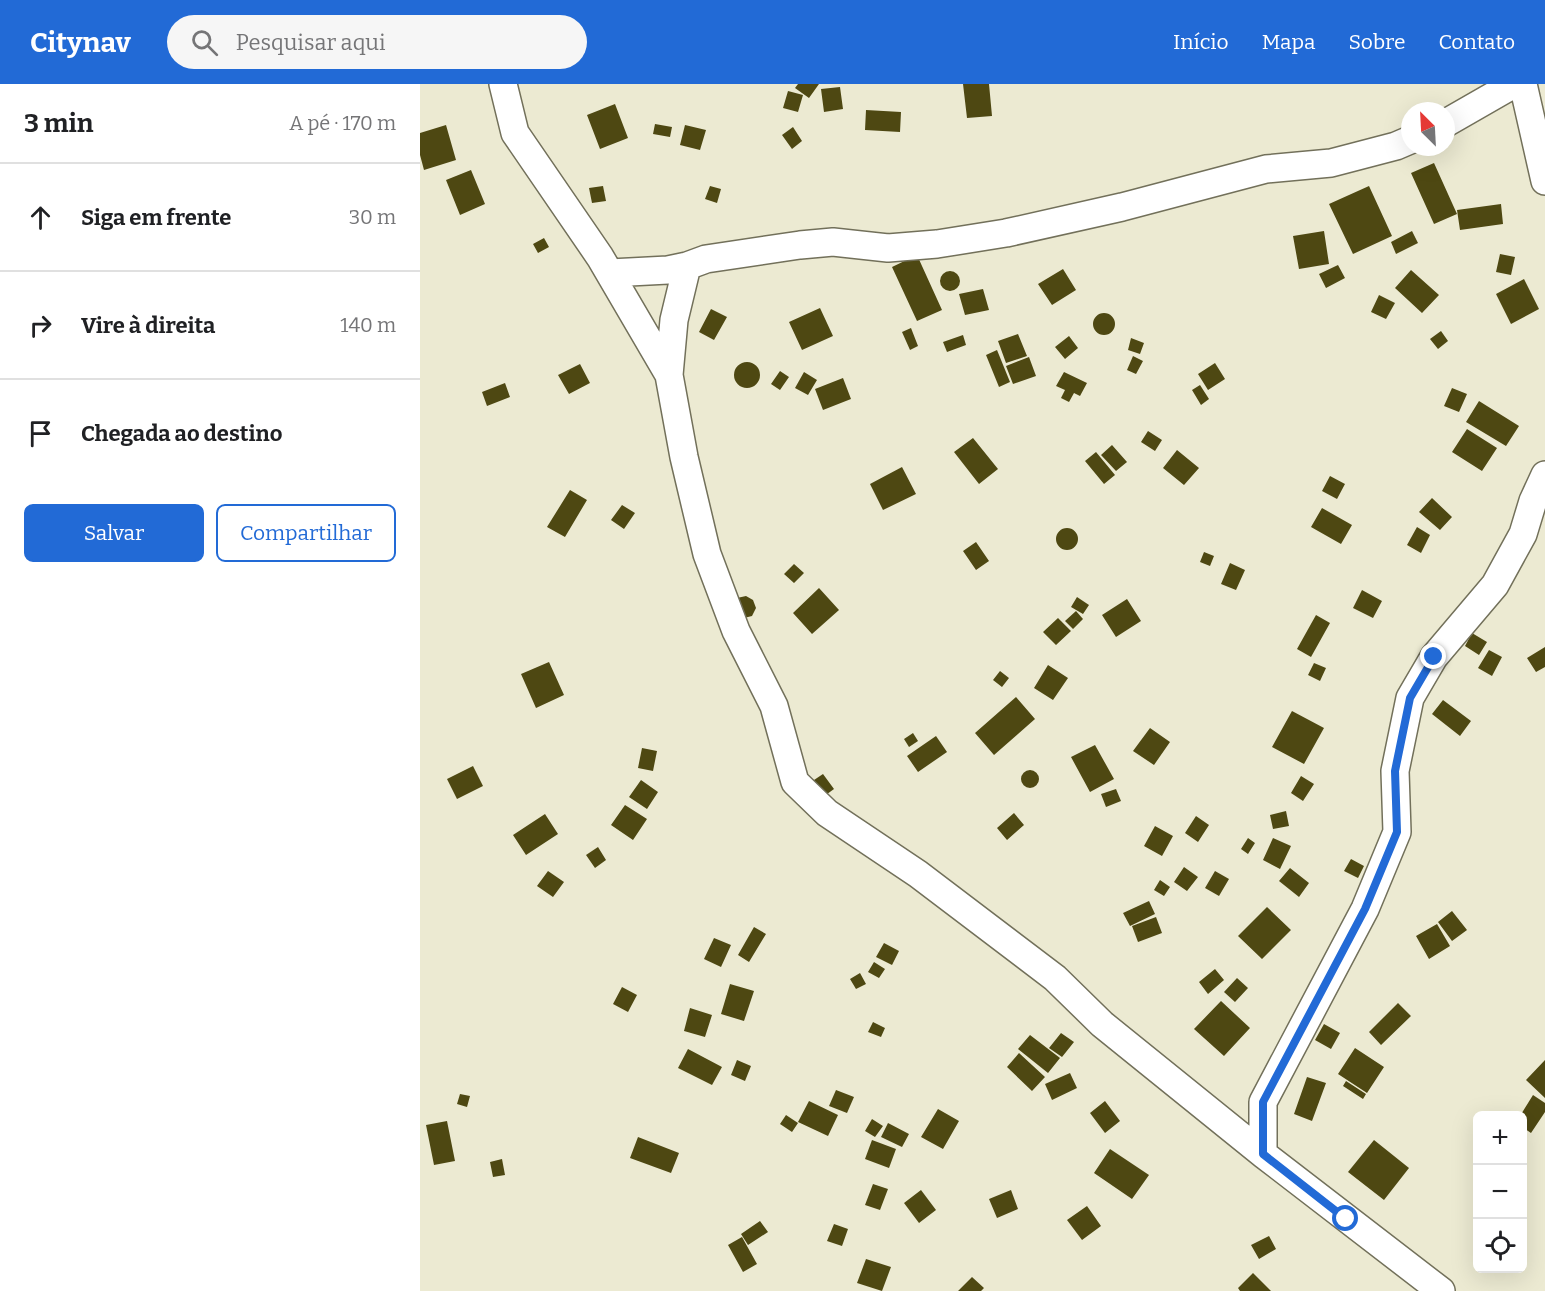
<!DOCTYPE html>
<html lang="pt">
<head>
<meta charset="utf-8">
<style>
	:root { --surface:#fff; --page:#f6f6f6; --text:#202124; --muted:#757577; --line:#e0e0e0; --accent:#226ad6 }
	body { margin:0; font-family:Bitter,serif; background:var(--page); color:var(--text) }
	.controls { position:absolute; right:18px; bottom:18px; display:grid; overflow:hidden; border-radius:9px; box-shadow:0 6px 24px #0002 }
	.controls button { width:54px; height:54px; display:grid; place-items:center; padding:0; border:0; border-bottom:2px solid var(--line); background:var(--surface); color:var(--text); font:30px sans-serif }
	.compass { position:absolute; left:981px; top:18px; width:54px; height:54px; border-radius:50%; background:var(--surface); box-shadow:0 6px 24px #0002; rotate:336deg }
	.stop { position:absolute; width:18px; height:18px; margin:-14px; border:4px solid #226ad6; border-radius:50%; background:#fff }
	.stop.end { background:#226ad6; border-color:#fff; box-shadow:0 2px 6px #0008 }
	.list { margin:0; padding:0; list-style:none }
	h2 { display:flex; justify-content:space-between; align-items:center; height:78px; margin:0; padding:0 24px; font-size:26px }
	h2 small { font-size:20px; font-weight:400; color:var(--muted) }
	.list li { display:grid; grid-template-columns:39px 1fr auto; gap:18px; align-items:center; box-sizing:border-box; height:108px; padding:0 24px; border-top:2px solid var(--line) }
	.list b { display:block; font-size:22px; white-space:nowrap }
	.list em { font-size:20px; font-style:normal; color:var(--muted) }
	.actions { display:flex; gap:12px; padding:18px 24px }
	.actions a { flex:1; padding:14px 0; border:2px solid var(--accent); border-radius:9px; text-align:center; font-size:21px; color:var(--accent) }
	.actions .main { background:var(--accent); color:#fff }
	.icon { flex:none; width:33px; height:33px; fill:none; stroke:currentColor; stroke-width:2; stroke-linecap:round; stroke-linejoin:round }
	.map { position:relative; flex:none; width:1125px; height:1207px; overflow:hidden }
	header { display:flex; align-items:center; gap:36px; box-sizing:border-box; height:84px; padding:0 30px; background:var(--accent); color:#fff }
	header strong { font-size:28px }
	nav { display:flex; gap:33px; margin-inline-start:auto; font-size:21px }
	.search { width:420px; height:54px; background:var(--page); display:flex; align-items:center; gap:15px; box-sizing:border-box; padding:0 21px; border-radius:33px; color:var(--muted); font-size:22px }
	main { display:flex }
	aside { flex:1; background:var(--surface) }
	.map>svg:first-child { display:block }
	.building { fill:#4e4812 }
	.lines { fill:none; stroke-linecap:round; stroke-linejoin:round }
	.minor-casing { stroke:#72705a; stroke-width:30 }
	.minor { stroke:#fff; stroke-width:27 }
	.route { stroke:#226ad6; stroke-width:8 }
</style>
</head>
<body>
<header>
<strong>Citynav</strong>
<div class="search"><svg class="icon" aria-label="search" viewBox="0 0 24 24"><circle cx="10" cy="10" r="6"/><path d="M15 15l6 6"/></svg>Pesquisar aqui</div>
<nav><a>Início</a><a>Mapa</a><a>Sobre</a><a>Contato</a></nav>
</header>
<main>
<aside>
<h2>3 min<small>A pé · 170 m</small></h2>
<ul class="list">
<li><svg class="icon" aria-label="ahead" viewBox="0 0 24 24"><path d="M12 20V5M6 11l6-6 6 6"/></svg><div><b>Siga em frente</b></div><em>30 m</em></li>
<li><svg class="icon" aria-label="right" viewBox="0 0 24 24"><path d="M7 20v-9h11M14 6l5 5-5 5"/></svg><div><b>Vire à direita</b></div><em>140 m</em></li>
<li><svg class="icon" aria-label="arrive" viewBox="0 0 24 24"><path d="M6 21V4h12l-3 4 3 4H6"/></svg><div><b>Chegada ao destino</b></div></li>
</ul>
<div class="actions"><a class="main">Salvar</a><a>Compartilhar</a></div>
</aside>
<div class="map">
<svg width="1125" height="1207" viewBox="0 0 1125 1207">
	<rect width="100%" height="100%" fill="#ecead2"/>
	<!-- building -->
	<path class="building" d="M378,0H399L389,14L375,4Z
		M543,0H569L572,32L547,34Z
		M420,3L423,25L404,28L401,5Z
		M368,7L383,11L378,28L363,24Z
		M195,20L208,54L180,65L167,31Z
		M446,26L481,28L480,48L445,46Z
		M235,40L252,43L250,53L233,50Z
		M26,41L36,76L4,86L0,71V49Z
		M265,41L286,46L280,66L260,61Z
		M373,43L382,57L372,65L362,51Z
		M1014,79L1037,130L1014,140L991,89Z
		M51,86L65,120L40,131L26,96Z
		M183,102L186,117L172,119L169,104Z
		M290,102L301,105L297,119L285,115Z
		M949,102L972,152L933,170L909,120Z
		M1081,120L1083,140L1040,146L1037,126Z
		M904,147L909,180L879,185L873,152Z
		M992,147L998,159L976,170L971,158Z
		M124,154L129,163L118,169L113,160Z
		M1080,170L1095,173L1091,191L1076,188Z
		M497,171L522,226L497,237L472,183Z
		M918,181L925,194L906,204L899,190Z
		M643,185L656,206L632,221L618,200Z
		M991,186L1019,211L1002,229L975,204Z
		M520 197a10 10 0 1 1 20 0a10 10 0 1 1-20 0Z
		M1104,195L1119,225L1091,240L1076,210Z
		M563,205L569,226L545,231L539,210Z
		M959,211L975,219L966,235L951,228Z
		M400,224L413,252L382,266L369,238Z
		M291,225L307,233L294,256L279,248Z
		M673 240a11 11 0 1 1 22 0a11 11 0 1 1-22 0Z
		M491,244L498,262L490,266L482,248Z
		M1021,247L1028,257L1018,265L1010,255Z
		M598,250L607,272L586,279L578,257Z
		M543,251L546,261L527,268L523,258Z
		M649,252L658,264L645,275L635,263Z
		M711,254L724,259L720,270L708,266Z
		M577,266L590,298L579,303L566,271Z
		M713,272L723,277L716,290L707,286Z
		M609,273L616,292L593,300L586,282Z
		M314 291a13 13 0 1 1 26 0a13 13 0 1 1-26 0Z
		M795,279L805,295L788,306L778,290Z
		M160,280L170,299L149,310L138,291Z
		M360,287L369,293L360,306L351,300Z
		M384,288L397,296L388,311L375,304Z
		M644,288L667,299L660,312L654,309L649,318L641,314L645,306L636,302Z
		M423,294L431,315L403,326L395,305Z
		M85,299L90,313L67,322L62,308Z
		M780,301L789,315L781,321L772,306Z
		M1032,304L1047,310L1039,328L1024,322Z
		M1059,317L1099,342L1086,362L1046,338Z
		M1047,345L1077,364L1062,387L1032,368Z
		M728,347L742,356L735,367L721,358Z
		M553,354L578,385L559,400L534,368Z
		M692,361L707,378L696,387L681,371Z
		M757,366L779,384L764,401L743,384Z
		M676,368L695,391L684,400L665,377Z
		M482,383L496,410L463,426L450,400Z
		M910,392L925,400L917,415L902,407Z
		M150,406L167,416L145,453L127,443Z
		M1012,414L1032,433L1020,446L999,428Z
		M202,421L215,429L204,445L191,436Z
		M902,424L932,441L921,460L891,443Z
		M997,443L1010,451L1001,469L987,461Z
		M636 455a11 11 0 1 1 22 0a11 11 0 1 1-22 0Z
		M556,458L569,477L556,486L543,467Z
		M784,468L794,472L790,482L780,478Z
		M810,479L825,486L816,506L801,500Z
		M374,480L384,489L374,499L364,490Z
		M399,504L419,526L392,550L373,529Z
		M942,506L962,517L953,534L933,524Z
		M326,512L333,516L336,524L332,532L324,534L317,514Z
		M657,513L669,521L663,530L651,523Z
		M707,515L721,537L696,553L682,531Z
		M656,527L663,535L653,545L645,537Z
		M896,531L910,539L891,573L877,565Z
		M638,534L651,547L636,561L623,548Z
		M1052,549L1067,558L1059,571L1045,562Z
		M1125,563V583L1116,588L1107,574Z
		M1069,566L1082,573L1072,592L1058,584Z
		M129,578L144,611L116,624L101,590Z
		M894,579L906,584L900,597L888,591Z
		M628,581L648,594L633,616L614,604Z
		M580,587L589,594L582,603L573,596Z
		M596,613L615,635L574,671L555,649Z
		M1023,616L1051,637L1040,652L1012,630Z
		M872,627L904,644L884,680L852,663Z
		M730,644L750,658L734,681L713,667Z
		M493,649L498,657L489,663L484,655Z
		M516,652L527,668L498,688L487,672Z
		M675,661L694,695L670,708L651,673Z
		M222,664L237,667L233,687L218,684Z
		M53,682L63,702L37,715L27,695Z
		M601 695a9 9 0 1 1 18 0a9 9 0 1 1-18 0Z
		M403,690L414,705L403,713L391,698Z
		M881,692L894,700L883,717L871,709Z
		M221,696L238,708L227,725L209,713Z
		M696,705L701,717L686,723L681,710Z
		M205,721L227,735L213,756L191,741Z
		M866,727L869,742L853,745L850,731Z
		M594,729L604,741L587,756L577,744Z
		M125,730L138,750L106,771L93,751Z
		M776,732L789,741L778,758L765,749Z
		M735,742L753,752L742,772L724,762Z
		M828,754L835,759L828,770L821,765Z
		M853,754L871,762L860,785L843,776Z
		M178,763L186,776L175,784L166,771Z
		M931,775L944,782L938,794L924,787Z
		M764,783L778,793L767,807L754,798Z
		M870,784L889,799L879,813L859,797Z
		M128,787L144,798L133,813L117,802Z
		M795,787L809,795L799,812L785,804Z
		M740,796L750,803L744,812L734,806Z
		M729,817L735,830L710,842L703,829Z
		M847,823L871,846L842,875L818,852Z
		M1032,827L1047,846L1032,857L1018,838Z
		M736,833L742,849L718,858L712,842Z
		M1017,840L1030,862L1009,875L996,852Z
		M334,843L346,850L329,878L318,871Z
		M294,854L311,861L301,883L284,875Z
		M464,859L479,867L472,881L456,873Z
		M454,878L465,885L459,894L448,888Z
		M795,885L804,896L788,910L779,898Z
		M440,889L446,900L436,905L430,895Z
		M817,894L828,904L815,918L804,908Z
		M310,900L334,907L324,937L301,930Z
		M202,903L217,911L208,928L193,920Z
		M801,917L830,944L804,972L774,945Z
		M978,919L991,932L961,961L949,948Z
		M270,924L292,931L285,953L264,947Z
		M453,938L465,944L461,953L448,948Z
		M904,940L920,949L911,965L895,956Z
		M641,949L654,958L642,973L629,964Z
		M610,951L640,974L628,989L598,965Z
		M935,964L964,983L947,1009L918,990Z
		M268,965L302,983L292,1001L258,984Z
		M599,969L625,993L612,1007L587,983Z
		M317,976L331,982L325,997L311,991Z
		M1125,976V1014L1106,996Z
		M650,989L657,1004L632,1016L625,1000Z
		M887,993L906,999L892,1037L874,1030Z
		M926,997L946,1010L943,1015L923,1002Z
		M416,1006L434,1013L427,1029L409,1022Z
		M40,1010L50,1012L47,1023L37,1020Z
		M1113,1011L1125,1019V1028L1111,1049L1102,1043V1032H1100Z
		M389,1017L418,1031L408,1052L378,1038Z
		M685,1017L700,1037L685,1049L670,1029Z
		M518,1025L539,1037L523,1065L501,1053Z
		M366,1031L378,1039L372,1048L360,1040Z
		M452,1035L463,1042L455,1053L445,1047Z
		M27,1037L35,1077L14,1081L6,1041Z
		M468,1039L489,1050L482,1063L461,1053Z
		M218,1053L259,1069L251,1089L210,1074Z
		M452,1056L476,1065L469,1084L445,1075Z
		M954,1056L989,1084L964,1116L928,1088Z
		M690,1065L729,1091L712,1115L674,1089Z
		M82,1075L85,1091L73,1093L70,1078Z
		M453,1100L468,1105L460,1126L445,1121Z
		M501,1106L516,1126L499,1139L484,1119Z
		M591,1106L598,1125L577,1134L569,1115Z
		M667,1122L681,1142L662,1156L647,1136Z
		M340,1137L348,1148L328,1161L321,1150Z
		M414,1140L428,1145L422,1162L407,1157Z
		M849,1152L856,1165L839,1175L831,1161Z
		M322,1153L337,1180L323,1188L308,1161Z
		M446,1175L471,1183L462,1207L437,1199Z
		M833,1189L851,1207H820L818,1204Z
		M552,1193L564,1204L561,1207H538Z"/>
	<g class="lines">
		<defs>
			<path id="minor" d="M83,0L95,49L180,173L249,291L264,373L287,470L316,547L354,622L375,698L407,729L498,790L635,894L682,940L843,1070L1021,1207
				M1103,0L1125,97
				M1026,39L1094,0
				M190,189L248,186L267,182
				M249,291L254,236L267,182L286,175L380,161L413,158L468,164L517,160L586,149L702,123L846,85L911,79L976,62L990,56
				M843,1070V1018L945,825L977,748L975,687L990,614L1014,573L1075,501L1103,450L1113,417L1125,391"/>
		</defs>
		<!-- minor casing -->
		<use href="#minor" class="minor-casing"/>
		<!-- minor -->
		<use href="#minor" class="minor"/>
	</g>
	<g class="lines">
		<!-- route -->
		<path class="route" d="M926,1135L843,1070V1018L945,825L977,748L975,687L990,614L1014,573"/>
	</g>
</svg>
<div class="controls">
<button>+</button>
<button>−</button>
<button><svg class="icon" aria-label="locate" viewBox="0 0 24 24"><circle cx="12" cy="12" r="6"/><path d="M12 2v4M12 18v4M2 12h4M18 12h4"/></svg></button>
</div>
<svg class="compass" viewBox="-18 -18 36 36"><path d="M0-13l5 13h-10z" fill="#e53935"/><path d="M0 13l5-13h-10z" fill="#757577"/></svg>
<div class="stop" style="left:926px;top:1135px"></div>
<div class="stop end" style="left:1014px;top:573px"></div>
</div>
</main>
</body>
</html>
